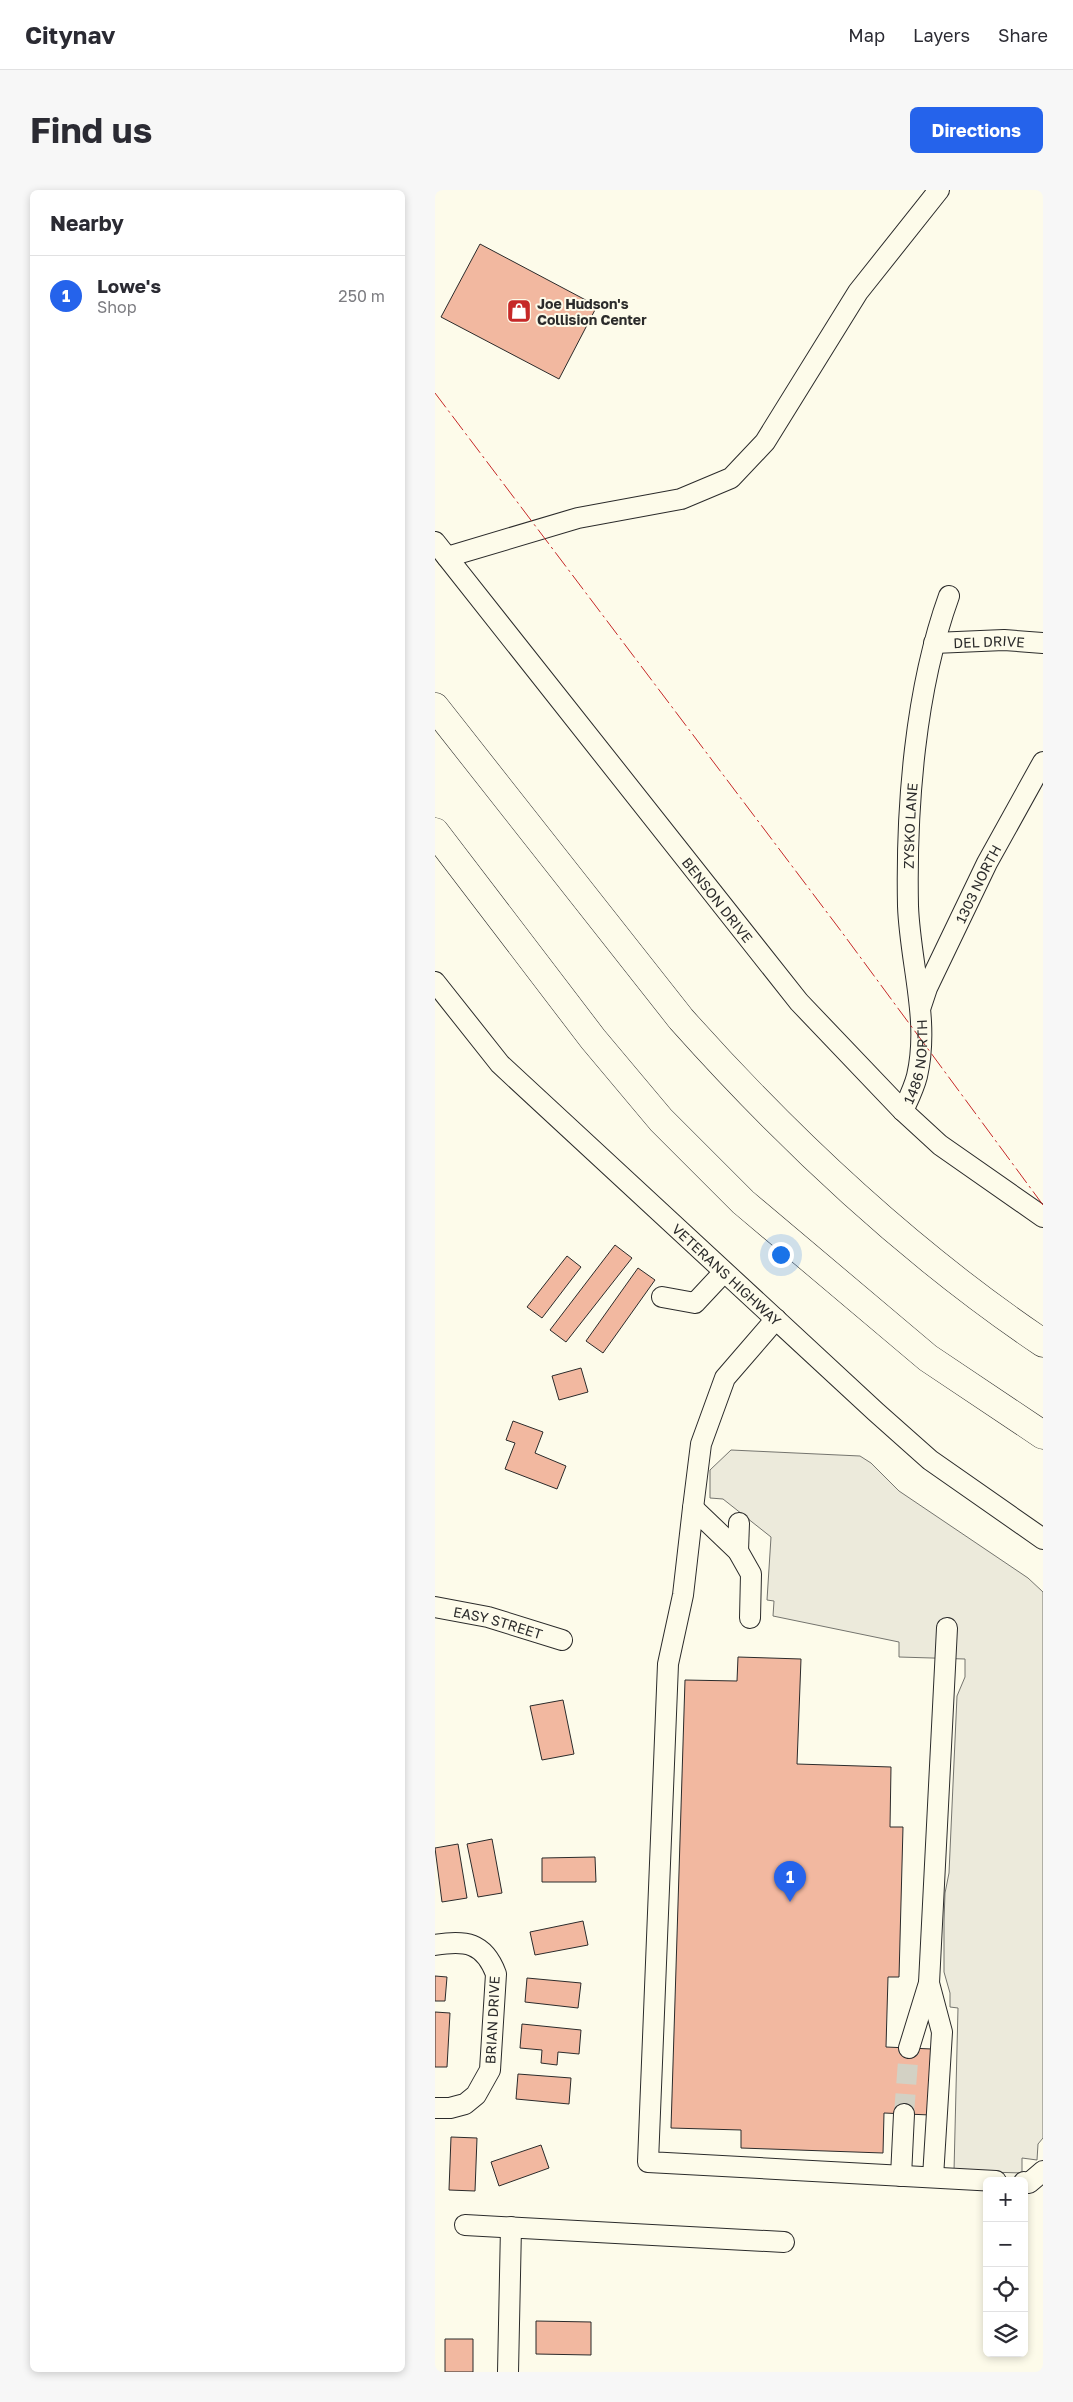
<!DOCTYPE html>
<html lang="en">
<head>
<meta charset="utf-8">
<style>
	:root { --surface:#fff; --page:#f7f7f7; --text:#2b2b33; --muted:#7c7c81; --line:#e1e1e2; --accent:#2563eb }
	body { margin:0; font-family:"Golos Text",sans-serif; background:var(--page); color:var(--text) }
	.controls { position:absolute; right:15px; bottom:15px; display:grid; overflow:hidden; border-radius:8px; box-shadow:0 2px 8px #0003 }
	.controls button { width:45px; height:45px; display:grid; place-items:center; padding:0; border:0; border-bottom:1px solid var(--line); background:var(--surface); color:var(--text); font:25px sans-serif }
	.you { position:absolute; left:345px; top:1064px; width:18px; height:18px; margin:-12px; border:4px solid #fff; border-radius:50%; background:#1a73e8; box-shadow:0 0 0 8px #1a73e833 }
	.badge { display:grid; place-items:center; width:32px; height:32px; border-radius:50%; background:var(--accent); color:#fff; font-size:16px; font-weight:700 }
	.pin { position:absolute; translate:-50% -41px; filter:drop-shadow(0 1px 2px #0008) }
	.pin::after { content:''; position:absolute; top:26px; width:18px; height:15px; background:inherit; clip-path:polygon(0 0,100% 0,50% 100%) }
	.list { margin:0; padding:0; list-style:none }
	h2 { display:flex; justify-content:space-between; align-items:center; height:65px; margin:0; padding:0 20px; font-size:21px }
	h2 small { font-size:16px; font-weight:400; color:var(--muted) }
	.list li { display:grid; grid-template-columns:32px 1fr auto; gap:15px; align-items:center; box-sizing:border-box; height:80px; padding:0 20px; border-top:1px solid var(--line) }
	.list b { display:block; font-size:19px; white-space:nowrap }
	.list p { margin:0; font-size:16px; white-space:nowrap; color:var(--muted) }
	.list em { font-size:16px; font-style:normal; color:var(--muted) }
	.icon { flex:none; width:28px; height:28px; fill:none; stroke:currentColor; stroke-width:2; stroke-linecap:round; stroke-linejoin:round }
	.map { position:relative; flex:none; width:608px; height:2182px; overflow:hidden; border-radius:8px }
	header { display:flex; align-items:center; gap:30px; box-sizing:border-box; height:70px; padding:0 25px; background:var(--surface); border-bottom:1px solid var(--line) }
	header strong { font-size:24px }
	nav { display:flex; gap:28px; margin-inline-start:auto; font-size:18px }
	.intro { display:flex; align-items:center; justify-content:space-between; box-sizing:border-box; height:120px; padding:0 30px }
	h1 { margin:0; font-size:35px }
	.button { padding:12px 22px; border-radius:8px; background:var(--accent); color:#fff; font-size:18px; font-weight:700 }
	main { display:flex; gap:30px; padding:0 30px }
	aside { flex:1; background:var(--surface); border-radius:8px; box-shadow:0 2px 8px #0003 }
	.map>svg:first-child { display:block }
	.parking { fill:#eceadb; stroke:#74746e }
	.building { fill:#f2b8a0; stroke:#2b2b2b }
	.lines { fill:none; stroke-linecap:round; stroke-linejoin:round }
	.minor-tunnel { stroke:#d3d1c4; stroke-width:20; stroke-dasharray:20 10; stroke-linecap:butt }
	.minor-casing { stroke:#2b2b2b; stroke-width:22 }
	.highway-casing { stroke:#2b2b2b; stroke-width:29 }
	.minor { stroke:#fdfbea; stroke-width:20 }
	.highway { stroke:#fdfbea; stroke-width:28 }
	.power { stroke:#c62828; stroke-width:1; stroke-dasharray:18 4 2.5 4; stroke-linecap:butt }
	.labels { text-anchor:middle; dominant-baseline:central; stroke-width:4; stroke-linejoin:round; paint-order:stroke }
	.poi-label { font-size:14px; font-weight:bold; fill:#2b2b2b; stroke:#fdfbea; text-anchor:start }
	.street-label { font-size:14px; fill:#2b2b2b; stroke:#fdfbea }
</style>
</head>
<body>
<header>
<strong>Citynav</strong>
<nav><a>Map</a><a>Layers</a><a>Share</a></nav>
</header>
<div class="intro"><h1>Find us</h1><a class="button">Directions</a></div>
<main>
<aside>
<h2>Nearby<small></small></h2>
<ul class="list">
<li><span class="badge">1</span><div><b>Lowe's</b><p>Shop</p></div><em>250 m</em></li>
</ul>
</aside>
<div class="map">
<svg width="608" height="2182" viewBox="0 0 608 2182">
	<rect width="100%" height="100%" fill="#fdfbea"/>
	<!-- parking -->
	<path class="parking" d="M296,1260L425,1266L436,1273L464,1301L593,1388L608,1402V1948L603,1954L602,1970L587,1968V1983L519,1981L523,1818L515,1817V1803L509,1782V1731L510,1703L514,1683L522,1506L530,1487V1469L464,1467V1452L338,1426L339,1411L332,1410L336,1347L288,1309L275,1308V1280Z"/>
	<!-- building -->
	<path class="building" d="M45,54L162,116L124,189L6,127Z
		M180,1055L197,1068L131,1152L115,1140Z
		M132,1066L146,1077L107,1128L92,1117Z
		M203,1078L220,1090L168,1163L151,1151Z
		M146,1178L153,1202L124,1210L117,1186Z
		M78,1231L108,1242L100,1263L131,1276L122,1299L70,1279L80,1253L71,1250Z
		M303,1467L366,1469L362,1574L456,1577L455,1637H468L464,1787H453L451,1857L497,1859L495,1925L449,1923L448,1963L306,1958V1940L236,1938L250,1490L302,1491Z
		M128,1510L139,1564L107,1570L95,1516Z
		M57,1649L67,1703L43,1707L32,1654Z
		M23,1654L32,1708L7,1712L0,1658Z
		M160,1667L161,1692H107V1668Z
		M148,1731L153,1755L100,1765L95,1742Z
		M0,1786L12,1787L10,1811H0Z
		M92,1788L146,1793L143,1818L90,1812Z
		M0,1822L15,1823L12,1877H0Z
		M87,1834L146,1840L144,1864L123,1862L122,1875L106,1873L107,1860L85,1858Z
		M83,1884L136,1888L134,1914L81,1909Z
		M16,1947L42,1948L40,2001L14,2000Z
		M106,1955L114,1978L64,1996L56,1972Z
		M101,2131L156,2132V2165L101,2164Z
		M10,2149H38V2182H10Z"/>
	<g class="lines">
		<!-- minor-tunnel -->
		<path class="minor-tunnel" d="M469,1924L474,1858"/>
		<defs>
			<g id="minor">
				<path id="s1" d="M0,352L364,812L468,921L505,955L608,1027"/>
				<path d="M12,367L143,328L246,309L296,288L330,252L423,102L504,0"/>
				<path id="s2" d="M499,453L569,450L608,453"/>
				<path id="s3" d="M0,792L65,874L441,1222L495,1270L608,1349"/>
				<path id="s4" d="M486,816L492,798L552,673L608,572"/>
				<path id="s5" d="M468,921C473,910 479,898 482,886C495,830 475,773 473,716C471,617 480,500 514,406"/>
				<path d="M227,1107L260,1113L289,1082"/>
				<path d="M258,1318L266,1254L290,1188L341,1129"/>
				<path d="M303,1361L304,1333"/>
				<path id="s6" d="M0,1417L53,1427L127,1450"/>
				<path d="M315,1428L316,1384L303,1361L258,1318L248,1405L233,1474L213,1972L561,1991"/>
				<path d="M0,1755C30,1750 49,1752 61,1784L55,1880L41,1905L30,1914L15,1918H0"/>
				<path d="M474,1858L494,1793"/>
				<path d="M466,1986L469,1924"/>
				<path d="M498,1987L507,1842L494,1793L512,1438"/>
				<path d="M589,1992L594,1993L608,1981"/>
				<path d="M30,2035L349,2052"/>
				<path d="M73,2182L76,2037"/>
			</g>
			<path id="highway" d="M0,517L246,829C354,950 473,1062 608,1153
				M0,642L158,849L226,930L308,1012L493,1168L608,1245"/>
		</defs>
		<!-- minor casing -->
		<use href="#minor" class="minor-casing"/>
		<!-- highway casing -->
		<use href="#highway" class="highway-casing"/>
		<!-- minor -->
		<use href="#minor" class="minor"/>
		<!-- highway -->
		<use href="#highway" class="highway"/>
		<!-- power -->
		<path class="power" d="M0,203L406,741L608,1015"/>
	</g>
	<!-- icons -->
	<defs>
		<symbol id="shop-square" viewBox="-11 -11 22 22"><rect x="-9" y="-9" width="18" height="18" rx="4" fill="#c62828" stroke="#fdfbea"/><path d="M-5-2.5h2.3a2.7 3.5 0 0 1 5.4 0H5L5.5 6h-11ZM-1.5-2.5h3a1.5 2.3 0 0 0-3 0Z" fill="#fff"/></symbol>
	</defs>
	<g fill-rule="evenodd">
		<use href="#shop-square" x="70" y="107" width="28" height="28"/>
	</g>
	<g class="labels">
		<!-- poi labels -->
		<g class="poi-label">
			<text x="102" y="113">Joe Hudson's<tspan x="102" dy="16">Collision Center</tspan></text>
		</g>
		<!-- street labels -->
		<g class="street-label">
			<text stroke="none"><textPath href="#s2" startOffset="55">DEL DRIVE</textPath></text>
			<text stroke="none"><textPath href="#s5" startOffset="289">ZYSKO LANE</textPath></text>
			<text stroke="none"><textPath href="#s4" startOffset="135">1303 NORTH</textPath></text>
			<text stroke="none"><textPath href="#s1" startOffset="456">BENSON DRIVE</textPath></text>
			<text stroke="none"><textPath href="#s5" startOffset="52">1486 NORTH</textPath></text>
			<text stroke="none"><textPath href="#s3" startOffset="414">VETERANS HIGHWAY</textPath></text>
			<text stroke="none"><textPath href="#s6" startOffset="65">EASY STREET</textPath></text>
			<text transform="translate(57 1830) rotate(-87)">BRIAN DRIVE</text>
		</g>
	</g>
</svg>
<div class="controls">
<button>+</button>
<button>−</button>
<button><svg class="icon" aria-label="locate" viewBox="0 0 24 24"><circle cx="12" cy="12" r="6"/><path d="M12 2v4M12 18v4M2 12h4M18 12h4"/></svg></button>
<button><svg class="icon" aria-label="layers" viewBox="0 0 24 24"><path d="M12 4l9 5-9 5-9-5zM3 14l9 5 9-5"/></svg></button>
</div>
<div class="you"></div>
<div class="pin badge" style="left:355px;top:1712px">1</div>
</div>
</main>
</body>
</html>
